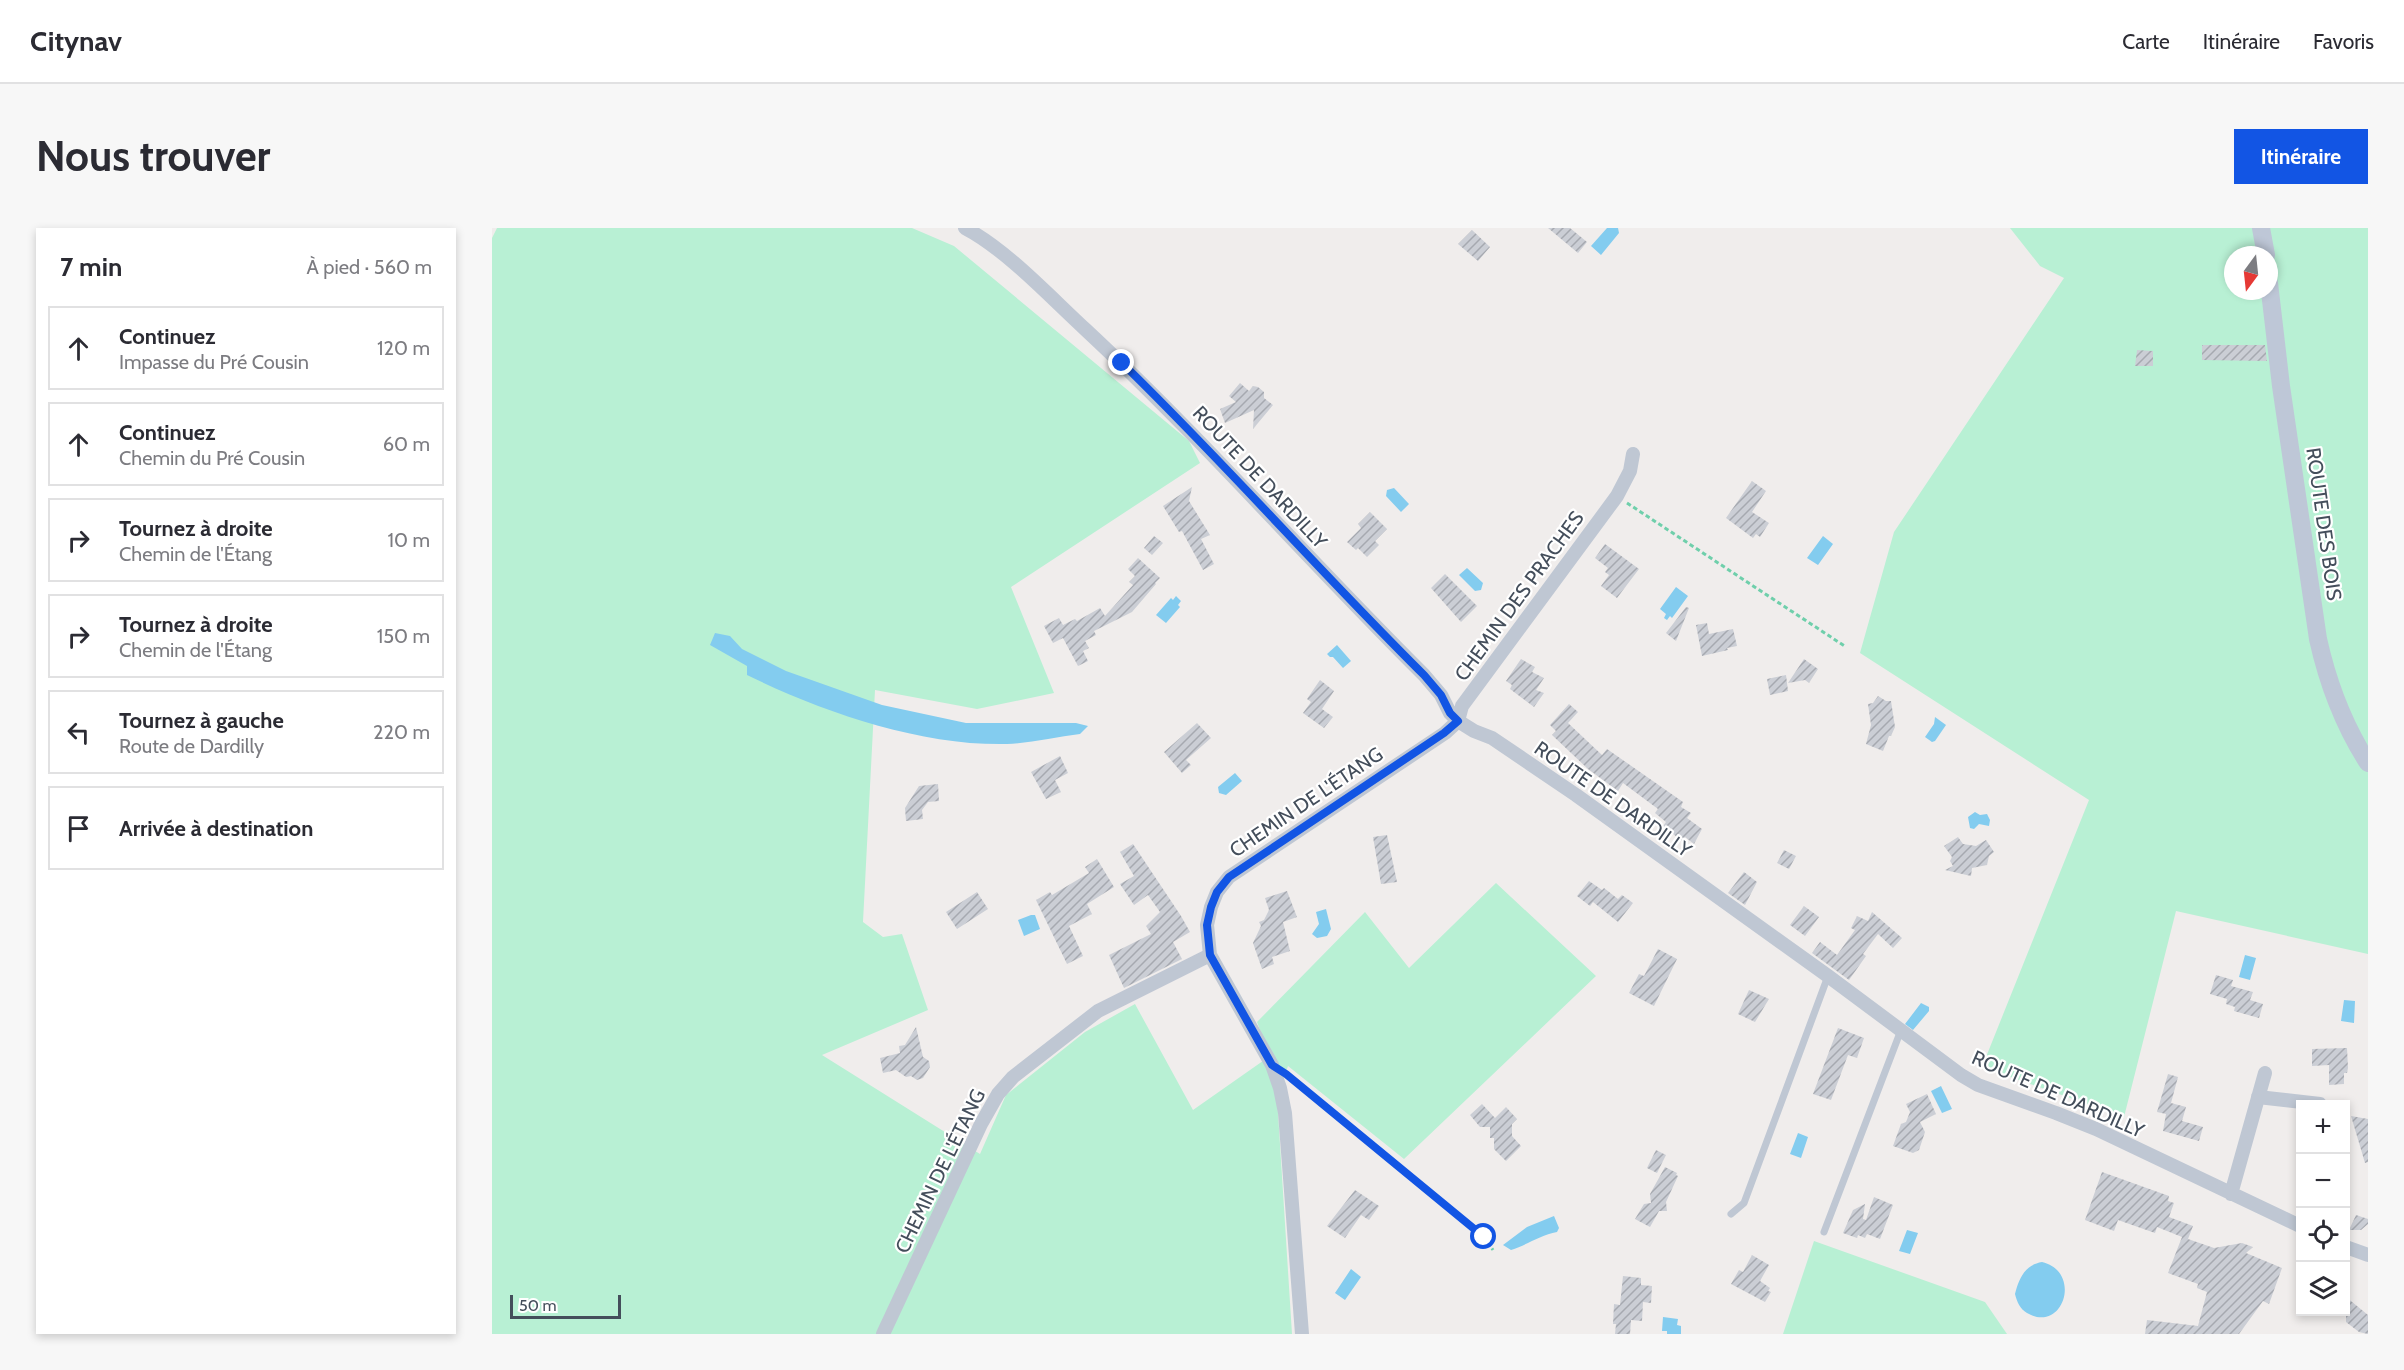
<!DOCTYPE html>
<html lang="fr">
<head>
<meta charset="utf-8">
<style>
	:root { --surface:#fff; --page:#f7f7f7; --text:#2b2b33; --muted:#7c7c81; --line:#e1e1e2; --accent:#1255e4 }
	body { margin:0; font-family:Cabin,sans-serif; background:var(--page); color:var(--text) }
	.controls { position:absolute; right:18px; bottom:18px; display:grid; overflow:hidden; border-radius:0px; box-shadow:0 3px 9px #0003 }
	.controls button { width:54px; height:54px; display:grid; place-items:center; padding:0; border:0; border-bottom:2px solid var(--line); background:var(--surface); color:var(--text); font:30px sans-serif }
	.compass { position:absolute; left:1732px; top:18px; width:54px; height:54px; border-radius:50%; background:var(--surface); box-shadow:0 3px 9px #0003; rotate:195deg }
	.scale { position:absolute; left:18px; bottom:15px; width:111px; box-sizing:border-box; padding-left:6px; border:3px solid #444e5b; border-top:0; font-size:16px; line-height:21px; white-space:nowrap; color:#444e5b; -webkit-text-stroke:4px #fff; paint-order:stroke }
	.stop { position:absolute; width:18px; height:18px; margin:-14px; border:4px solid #1255e4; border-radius:50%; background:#fff }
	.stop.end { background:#1255e4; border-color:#fff; box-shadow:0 2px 6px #0008 }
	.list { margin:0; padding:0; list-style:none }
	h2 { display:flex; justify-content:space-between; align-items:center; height:78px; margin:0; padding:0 24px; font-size:26px }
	h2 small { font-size:20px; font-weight:400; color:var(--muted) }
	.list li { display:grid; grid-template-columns:39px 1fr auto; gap:18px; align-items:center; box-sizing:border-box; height:84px; margin:0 12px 12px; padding:0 12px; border:2px solid var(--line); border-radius:0px }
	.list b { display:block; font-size:22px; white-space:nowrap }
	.list p { margin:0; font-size:20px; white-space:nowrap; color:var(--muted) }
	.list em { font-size:20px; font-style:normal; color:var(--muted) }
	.icon { flex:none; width:33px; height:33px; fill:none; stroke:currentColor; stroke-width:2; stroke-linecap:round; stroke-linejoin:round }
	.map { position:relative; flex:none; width:1876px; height:1106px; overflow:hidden; border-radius:0px }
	header { display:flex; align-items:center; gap:36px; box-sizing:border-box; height:84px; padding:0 30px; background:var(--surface); border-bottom:2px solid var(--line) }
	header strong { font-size:28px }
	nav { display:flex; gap:33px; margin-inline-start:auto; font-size:21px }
	.intro { display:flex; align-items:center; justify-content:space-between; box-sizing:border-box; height:144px; padding:0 36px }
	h1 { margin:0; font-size:42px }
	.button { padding:15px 27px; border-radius:0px; background:var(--accent); color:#fff; font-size:21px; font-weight:700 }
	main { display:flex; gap:36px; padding:0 36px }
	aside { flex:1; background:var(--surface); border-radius:0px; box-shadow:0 3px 9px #0003 }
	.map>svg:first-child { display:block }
	.green { fill:#b8f0d4; fill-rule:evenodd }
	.water { fill:#83ccef }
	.building { fill:url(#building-hatch) }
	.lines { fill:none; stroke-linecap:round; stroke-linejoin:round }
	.path { stroke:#6fcfab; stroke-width:3; stroke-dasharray:4.5 3; stroke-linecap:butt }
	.lane { stroke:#bfc7d3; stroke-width:7 }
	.street { stroke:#bfc7d3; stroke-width:14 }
	.secondary { stroke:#bec7d7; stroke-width:18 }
	.route { stroke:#1255e4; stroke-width:8 }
	.labels { text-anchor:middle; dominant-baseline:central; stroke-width:4.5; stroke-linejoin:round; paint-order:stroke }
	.street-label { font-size:20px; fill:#444e5b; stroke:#fff }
</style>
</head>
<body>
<header>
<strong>Citynav</strong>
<nav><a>Carte</a><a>Itinéraire</a><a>Favoris</a></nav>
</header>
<div class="intro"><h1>Nous trouver</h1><a class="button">Itinéraire</a></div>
<main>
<aside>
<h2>7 min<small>À pied · 560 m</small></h2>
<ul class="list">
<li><svg class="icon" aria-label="ahead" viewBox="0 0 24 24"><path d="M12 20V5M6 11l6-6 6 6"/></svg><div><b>Continuez</b><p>Impasse du Pré Cousin</p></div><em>120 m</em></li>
<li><svg class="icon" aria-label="ahead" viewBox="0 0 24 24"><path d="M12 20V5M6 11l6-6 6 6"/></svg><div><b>Continuez</b><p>Chemin du Pré Cousin</p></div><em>60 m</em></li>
<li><svg class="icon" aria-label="right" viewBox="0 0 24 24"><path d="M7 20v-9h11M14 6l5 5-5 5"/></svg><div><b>Tournez à droite</b><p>Chemin de l'Étang</p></div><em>10 m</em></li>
<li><svg class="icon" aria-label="right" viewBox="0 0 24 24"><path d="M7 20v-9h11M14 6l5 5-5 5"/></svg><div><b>Tournez à droite</b><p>Chemin de l'Étang</p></div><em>150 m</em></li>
<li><svg class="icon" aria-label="left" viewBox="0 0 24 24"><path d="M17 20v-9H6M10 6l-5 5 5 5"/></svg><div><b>Tournez à gauche</b><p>Route de Dardilly</p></div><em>220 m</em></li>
<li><svg class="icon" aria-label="arrive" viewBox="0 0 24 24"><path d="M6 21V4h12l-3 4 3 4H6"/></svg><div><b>Arrivée à destination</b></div></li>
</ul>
</aside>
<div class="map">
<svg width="1876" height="1106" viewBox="0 0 1876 1106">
	<defs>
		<pattern id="building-hatch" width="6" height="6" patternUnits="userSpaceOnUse" patternTransform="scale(1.5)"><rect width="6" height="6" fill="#cbced5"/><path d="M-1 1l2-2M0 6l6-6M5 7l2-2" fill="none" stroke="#a6a9b0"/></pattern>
	</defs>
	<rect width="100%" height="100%" fill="#f0edec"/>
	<!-- green -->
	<path class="green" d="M5,0H420L462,18L697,213L708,235L519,359L562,465L485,481L383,462L371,694L391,709L410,706L436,782L330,827L488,926L514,867L593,804L643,776L701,882L778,828L765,794L873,684L917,740L1004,655L1104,748L912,931L796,838L785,869L800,1106H0V10Z
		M1518,0H1876V726L1684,683L1632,889L1490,839L1597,572L1368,425L1402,304L1572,50L1548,38ZM1741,27H1777V63H1741Z
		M1322,1013L1493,1074L1515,1106H1291Z"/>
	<!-- water -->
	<path class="water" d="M1115,0H1126L1127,5L1109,27L1099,18Z
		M902,260L917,276L909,284L894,268L895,262Z
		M1331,308L1341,316L1326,337L1315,330Z
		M975,340L991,355L989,362L983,363L967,347Z
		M1184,359L1196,368L1180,390L1178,388L1175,392L1172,390L1174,386L1168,381Z
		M684,368L689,373L686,377L688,379L674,395L664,387L679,370L681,372Z
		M223,405L238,408L250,421L294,443L390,477L474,495H584L596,498L588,506C564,509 539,515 515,516C429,518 331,484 255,447V438L218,417Z
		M845,417L859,433L851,440L841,429H838L835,426Z
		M1443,489L1454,497L1443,513L1440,514L1433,509L1442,496Z
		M743,545L750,553L734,567L727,565L726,559Z
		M1483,584L1488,587L1495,586L1498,592L1497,598L1487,596L1482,601L1478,600L1476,589Z
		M834,681L839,701L835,708L825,710L820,706L827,696L824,684Z
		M539,687H543L548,701L532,708L526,692Z
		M1753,727L1764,730L1758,752L1747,749Z
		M1852,772L1863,773L1862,795L1849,793Z
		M1429,775L1437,779V783L1421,802L1413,796Z
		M1449,858L1460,881L1450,885L1439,863Z
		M1306,905L1316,909L1309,930L1298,926Z
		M1062,988L1067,1000L1065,1004C1048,1007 1035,1017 1019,1022L1011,1017L1035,999Z
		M1415,1002L1426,1005L1418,1026L1407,1023Z
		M1550,1034C1591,1044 1571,1106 1535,1085C1528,1081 1525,1074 1523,1066C1527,1050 1533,1037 1550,1034Z
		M859,1041L869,1049L853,1072L843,1065Z
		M1171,1089L1186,1091L1185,1097L1189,1098V1106H1175V1103H1170Z"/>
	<!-- building -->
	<path class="building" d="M1056,0H1078L1095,14L1086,25Z
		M980,2L998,19L986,33L966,16Z
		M1710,117H1773L1775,133L1710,132Z
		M1645,122L1661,123V138H1643Z
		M748,155L757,163L761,158L766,159L772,164V170L781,177L761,201L762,182L733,195L728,181L744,174L737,168Z
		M1260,253L1274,263L1260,284L1277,295L1268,309L1264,306L1261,310L1234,290Z
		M700,259L697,273L718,307L709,311L722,336L711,342L690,303L687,304L671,278Z
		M878,284L895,301L883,313L887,317L875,329L866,320L864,322L855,314L869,300L866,296Z
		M662,308L671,315L660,327L652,320Z
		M1113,316L1147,341L1125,370L1109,358L1117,347L1113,344L1116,340L1103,330Z
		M646,330L668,350L663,355L664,356L640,384L602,403L604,407L593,413L597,420L591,423L596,433L586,438L571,410L561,415L552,398L567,390L571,397L583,391L585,393L608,380L613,388L641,357L637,354L643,348L636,341Z
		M953,346L985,378L969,394L939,360Z
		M1194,379L1197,380L1184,413L1174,405Z
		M1215,395L1217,406L1241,401L1245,418L1235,420L1236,422L1210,428L1204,397Z
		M1029,431L1043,439L1040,444L1052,450L1044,462L1052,465L1042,479L1018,461L1020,457L1014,453Z
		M1312,431L1326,441L1317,455L1313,452L1296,455Z
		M1294,447L1296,463L1278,467L1275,451Z
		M828,452L842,463L830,481L841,489L832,500L811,485L819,474L815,471Z
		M1386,468L1394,473H1399L1403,499L1399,508H1397L1391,523L1374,516L1379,497L1376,476L1381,475Z
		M1077,476L1086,484L1076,495L1110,527L1115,521L1191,574L1189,579L1199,585L1195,590L1210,601L1202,616L1193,609L1190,613L1171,598L1174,594L1163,585L1166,581L1131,555L1126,563L1096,541L1060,507L1064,503L1058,497Z
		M705,495L719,510L694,532L699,537L690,545L672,524Z
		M568,528L576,545L563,552L569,564L554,571L539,544Z
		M446,556L447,573L436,574L430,582L431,591L414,593L413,580L427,558Z
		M895,607L905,654L889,656L881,609Z
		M1466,609L1471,616L1484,618L1494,612L1502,624L1497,628L1495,637L1480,640L1479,648L1453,642L1461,638L1458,633L1460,629L1452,618Z
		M641,616L689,688L698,704L681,714L690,731L632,760L617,727L659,706L654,698L668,684L656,667L642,677L628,656L642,648L628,624Z
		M1292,622L1304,628L1297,641L1285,635Z
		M605,631L622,659L595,676L600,686L577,698L591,728L575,736L544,672L558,664L560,667L597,645L593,639Z
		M1252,644L1265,654L1253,677L1236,665Z
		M1097,653L1110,662L1112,660L1126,671L1130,667L1141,675L1126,694L1101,674L1098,678L1085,668Z
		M795,663L805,689L791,694L798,723L780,729L782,736L770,741L761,715L769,698L767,694L772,692L777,682L773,670Z
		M485,664L496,681L465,701L454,684Z
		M1312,678L1327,689L1313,708L1298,697Z
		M1380,684L1410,710L1401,720L1386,706L1371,726L1374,728L1357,752L1320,725L1328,714L1345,727L1363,702L1359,700L1365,688L1376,693Z
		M1166,721L1185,731L1162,778L1137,765L1147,746L1152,748Z
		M1724,747L1741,752L1739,758L1761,764L1758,772L1771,776L1767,790L1742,783L1743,779L1734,776L1735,771L1718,766Z
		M1257,762L1277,771L1263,794L1246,786Z
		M424,799L431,829L437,833L438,839L431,850L425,852L419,848L414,849L404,842L391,845L388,830L408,825L407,818L413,817Z
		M1346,800L1372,810L1365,830L1356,827L1339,872L1321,866Z
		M1855,820L1856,840L1855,845H1852V856L1837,857V837L1820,838V821Z
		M1676,846L1686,849L1679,875L1694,879L1690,893L1711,899L1707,913L1671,903L1674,886L1665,884Z
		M1435,866L1444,886L1428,894L1433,904L1427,922L1421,925L1401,918L1409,896L1414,894L1418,884L1414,876Z
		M990,876L1003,890L1014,879L1025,891L1020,896V908L1029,918L1014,933L1002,921V910H998V899H988L978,887Z
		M1859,888L1876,891V934L1873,935Z
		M1164,922L1174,927L1165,945L1155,940Z
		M1173,939L1185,945L1184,947L1186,948L1174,974L1175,983H1167L1158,999L1143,991L1152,976L1159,975L1158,966Z
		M1610,944L1677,968L1676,973L1682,975L1677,989L1701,998L1696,1011L1722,1020L1750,1015L1761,1019L1754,1025L1790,1040L1777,1076L1771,1073L1747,1106H1653L1655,1092L1706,1098L1715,1064L1705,1060L1706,1056L1676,1045L1690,1009L1665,999L1663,1005L1626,992L1622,1003L1593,992Z
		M863,962L887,978L877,992L869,987L853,1010L835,998Z
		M1382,969L1401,977L1388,1011L1375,1006L1373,1010L1366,1007L1365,1010L1351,1005L1361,982L1373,976L1371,991L1374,992Z
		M1864,987L1876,991V996L1869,1002H1857Z
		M1260,1027L1277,1037L1268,1053L1278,1060L1276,1063L1279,1064L1273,1074L1239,1056L1247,1042L1251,1044Z
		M1131,1048L1149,1050V1057L1160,1058L1159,1075L1151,1074L1150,1093L1139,1092L1138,1106H1123L1124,1096H1121L1122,1076L1128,1077Z
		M1854,1069L1876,1087V1106L1867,1104L1854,1094Z"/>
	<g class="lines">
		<!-- path -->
		<path class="path" d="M1135,275L1354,419
			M800,851L992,1009L1001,1022"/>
		<!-- lane -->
		<path class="lane" d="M1239,986L1252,975L1336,748
			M1332,1004L1409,802"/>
		<!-- street -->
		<path class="street" d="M473,0C515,22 559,70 594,102C712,212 818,334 932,447L949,467L958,485L966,493L982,503L1000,510L1084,567L1336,748L1469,847L1486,857L1564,885L1604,901L1808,998
			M1766,869L1828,876
			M1739,966L1773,845
			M1854,1019L1876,1027
			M391,1106L489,896L506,866L521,849L606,783L718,727
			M810,1106L793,885L788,860L780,837L718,727L715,697L719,679L725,664L737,649L953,505L966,493L970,478L1125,268L1138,243L1141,226"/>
		<!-- secondary -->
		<path class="secondary" d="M1769,0L1774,27
			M1777,55L1789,158L1826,411C1836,456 1851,496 1876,535"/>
	</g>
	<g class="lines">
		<!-- route -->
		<path class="route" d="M630,135C734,236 829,345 932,447L949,467L958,485L966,493L952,505L737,649L725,664L719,679L715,697L718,727L780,837L794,846L992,1009"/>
	</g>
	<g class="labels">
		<!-- street labels -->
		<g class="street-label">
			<text transform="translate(768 249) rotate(47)">ROUTE DE DARDILLY</text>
			<text transform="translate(1832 296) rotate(82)">ROUTE DES BOIS</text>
			<text transform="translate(1027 368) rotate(-54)">CHEMIN DES PRACHES</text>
			<text transform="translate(1121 571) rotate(35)">ROUTE DE DARDILLY</text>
			<text transform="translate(814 574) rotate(-34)">CHEMIN DE L'ÉTANG</text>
			<text transform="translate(1566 866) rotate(24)">ROUTE DE DARDILLY</text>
			<text transform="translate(448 943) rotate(-64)">CHEMIN DE L'ÉTANG</text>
		</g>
	</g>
</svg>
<div class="controls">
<button>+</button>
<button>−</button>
<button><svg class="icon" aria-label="locate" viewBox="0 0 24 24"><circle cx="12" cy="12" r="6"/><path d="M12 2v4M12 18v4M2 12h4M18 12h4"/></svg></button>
<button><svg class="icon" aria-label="layers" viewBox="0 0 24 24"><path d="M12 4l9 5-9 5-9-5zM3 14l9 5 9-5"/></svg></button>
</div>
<svg class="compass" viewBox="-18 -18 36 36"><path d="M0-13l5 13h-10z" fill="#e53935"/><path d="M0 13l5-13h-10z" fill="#7c7c81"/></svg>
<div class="scale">50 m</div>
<div class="stop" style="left:992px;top:1009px"></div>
<div class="stop end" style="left:630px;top:135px"></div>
</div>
</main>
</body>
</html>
